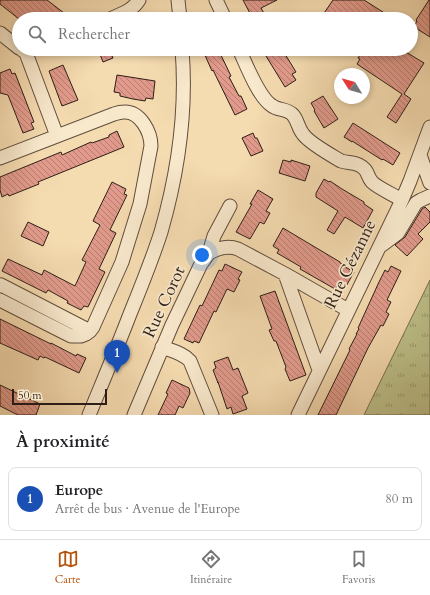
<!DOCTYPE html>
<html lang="fr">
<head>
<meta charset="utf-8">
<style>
	:root { --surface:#fff; --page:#f6f6f6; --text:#202124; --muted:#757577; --line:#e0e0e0; --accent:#b45309 }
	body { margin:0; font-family:Cardo,serif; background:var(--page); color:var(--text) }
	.compass { position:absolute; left:334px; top:68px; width:36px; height:36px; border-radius:50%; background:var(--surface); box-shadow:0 2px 6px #0003; rotate:307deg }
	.scale { position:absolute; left:12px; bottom:10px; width:95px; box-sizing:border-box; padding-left:4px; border:2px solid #2e1e17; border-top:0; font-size:11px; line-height:14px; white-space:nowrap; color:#2e1e17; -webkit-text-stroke:3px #f8e8cc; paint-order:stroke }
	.you { position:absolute; left:202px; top:255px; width:14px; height:14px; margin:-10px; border:3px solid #fff; border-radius:50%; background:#1a73e8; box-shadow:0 0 0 6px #1a73e833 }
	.badge { display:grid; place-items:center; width:26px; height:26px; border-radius:50%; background:var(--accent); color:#fff; font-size:13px; font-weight:700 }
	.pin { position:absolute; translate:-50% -33px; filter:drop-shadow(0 1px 2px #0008) }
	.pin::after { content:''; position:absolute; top:21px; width:14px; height:12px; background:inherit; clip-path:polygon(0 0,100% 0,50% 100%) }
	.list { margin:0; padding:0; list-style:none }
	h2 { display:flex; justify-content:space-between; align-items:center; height:52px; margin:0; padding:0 16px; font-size:17px }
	h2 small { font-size:13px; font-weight:400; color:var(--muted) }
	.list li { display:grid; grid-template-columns:26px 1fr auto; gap:12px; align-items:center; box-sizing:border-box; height:64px; margin:0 8px 8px; padding:0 8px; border:1px solid var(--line); border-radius:8px }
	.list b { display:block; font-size:15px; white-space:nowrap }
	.list p { margin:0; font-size:13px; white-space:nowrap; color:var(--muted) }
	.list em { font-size:13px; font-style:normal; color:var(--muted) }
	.icon { flex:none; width:22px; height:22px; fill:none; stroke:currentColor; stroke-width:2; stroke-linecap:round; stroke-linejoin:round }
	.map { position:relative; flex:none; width:430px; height:415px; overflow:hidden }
	.search { position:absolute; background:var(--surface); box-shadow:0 2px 6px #0003; left:12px; right:12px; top:12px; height:44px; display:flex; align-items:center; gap:10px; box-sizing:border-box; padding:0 14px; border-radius:22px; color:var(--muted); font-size:15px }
	.sheet { height:124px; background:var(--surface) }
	nav { display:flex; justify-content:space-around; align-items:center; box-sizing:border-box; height:56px; border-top:1px solid var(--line); background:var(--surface); font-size:11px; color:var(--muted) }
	nav a { display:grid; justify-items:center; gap:2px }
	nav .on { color:var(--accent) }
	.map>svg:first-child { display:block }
	.park { fill:url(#park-tufts); stroke:#766f50 }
	.building { fill:url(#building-back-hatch); stroke:#2e1e17 }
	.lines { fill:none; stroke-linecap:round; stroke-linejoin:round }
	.minor-casing { stroke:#604d3d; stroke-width:15 }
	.minor { stroke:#f8e8cc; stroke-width:13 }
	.labels { text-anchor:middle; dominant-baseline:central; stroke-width:3.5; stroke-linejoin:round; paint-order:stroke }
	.street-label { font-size:17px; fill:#2e1e17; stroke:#f8e8cc }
</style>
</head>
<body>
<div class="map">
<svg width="430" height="415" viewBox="0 0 430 415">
	<defs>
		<pattern id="park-tufts" width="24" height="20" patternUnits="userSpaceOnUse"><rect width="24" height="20" fill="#bdc08a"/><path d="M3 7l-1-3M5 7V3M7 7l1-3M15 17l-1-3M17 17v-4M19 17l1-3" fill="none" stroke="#9a9b70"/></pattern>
		<pattern id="building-back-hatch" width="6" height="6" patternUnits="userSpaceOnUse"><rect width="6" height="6" fill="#e19a8b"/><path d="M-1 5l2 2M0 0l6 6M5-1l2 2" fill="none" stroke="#b77d71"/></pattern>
	</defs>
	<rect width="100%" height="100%" fill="#f5dbb0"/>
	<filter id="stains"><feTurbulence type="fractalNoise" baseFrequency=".005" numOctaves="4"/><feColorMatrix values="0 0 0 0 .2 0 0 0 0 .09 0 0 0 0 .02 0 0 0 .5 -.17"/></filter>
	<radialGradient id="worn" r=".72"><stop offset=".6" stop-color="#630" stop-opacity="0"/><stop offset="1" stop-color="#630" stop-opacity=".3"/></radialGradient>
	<!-- park -->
	<path class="park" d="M430,280V415H364Z"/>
	<!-- building -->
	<path class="building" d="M0,0H47L64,13L59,19H34L28,15L25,19H19L0,4Z
		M243,0H277L261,8L265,15L256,19H253Z
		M333,0H364L394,19H320Z
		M429,0H430V37L414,27L417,21L416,20Z
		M98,49H109L113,58L103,62Z
		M213,49H218L231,76L229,77L239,96H241L247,109L235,115L213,70L212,71L204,53Z
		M364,49H401L424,63L404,94L411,99L396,123L387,117L402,94L357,64L360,59L358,58Z
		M277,50L281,56L285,54L296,72L292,74L296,80L285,87L266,56Z
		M63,65L78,100L62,106L49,71Z
		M10,69L12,74L15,73L34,122L31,123L34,129L23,133L8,95L0,93V73Z
		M117,75L155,81L153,99L146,98L145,101L133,99L120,96V93L114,92Z
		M323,96L338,119L324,128L314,111L315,110L311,103Z
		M353,123L400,153L393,165L383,159L382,160L352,141V142L344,137Z
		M117,131L124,147L38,182L39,184L9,196L8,194L2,197L0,190V177L61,152L62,155L91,142L92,143L109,137V135Z
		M253,133L255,138H257L263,151L251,156L242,138Z
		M283,160L291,162V160L310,166L305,181L279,173Z
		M324,179L329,182L330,181L342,189L364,202V204L373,210L363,228L345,217L334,234L327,230L338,211L316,197V193Z
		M112,182L126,189L124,194L127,195L110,230L116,233L99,269L105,272L88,307L84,306L81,310L67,303L68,301L48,290L46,293L2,271L8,259L42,275L44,270L75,286L86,262L82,260L100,225L93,221Z
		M258,190L273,199L266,211L270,213L264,224L260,222L250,239L236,232L252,204H250Z
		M425,207L430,212V222L418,234L423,239L407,256L395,245L405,237L422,209Z
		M28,222L49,232L43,246L21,236Z
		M283,228L340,262V263L343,264L342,265L354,272L344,290L337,286L335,289L300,269L301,267L277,253L279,250L273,246Z
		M225,264L242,272L238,279L240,280L234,292L227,289L216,312L214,311L199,343L194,341L193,343L184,339L200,305L202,306L219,270L222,271Z
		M391,266L401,271L387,300L391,302L386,312L389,314L383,326L381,325L368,348L336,415H318L350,350L349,349L357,334H356L359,329L358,328L379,282L385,270L388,272Z
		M275,291L306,375L290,381L285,369L286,367L276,341H274L269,330L272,329L260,296Z
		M0,319L51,344V343L76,356L77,354L86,358L79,373L45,357L44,358L40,356L38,360L0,343Z
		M228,357L233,370L238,368L248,393L242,396L247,409L233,414L231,407L227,409L218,382V383L213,370L216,368L214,362Z
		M172,380L189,388L190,393L183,408L179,406L175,415H158L168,394L166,393Z
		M0,385L40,404L36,415H18L0,406Z"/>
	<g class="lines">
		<defs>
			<path id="minor" d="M178,0L180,19
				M216,0L225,19
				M110,19C121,14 132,11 139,0
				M0,33L19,48
				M21,49L26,53L57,136
				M239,49C246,64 258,96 271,105C278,111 287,108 293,115C298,121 298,128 303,134C309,143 331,155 341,161C347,163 353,162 359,165C369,170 366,175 372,182C378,188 394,195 402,200
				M420,155L430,183
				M0,158L114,114C117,113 120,112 124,112C140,111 151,132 151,146L140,204L122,262L93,327L90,331L86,334L81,336H71L0,300
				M382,245L398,233L416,203L421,200L430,196
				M209,253C218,248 227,245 238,249L285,274L348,310
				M285,274L319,370
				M0,286L1,285L90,331
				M162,347C172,351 183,353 190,361L212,415
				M89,415C103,381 117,348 130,314C141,287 152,260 161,232C178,173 187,110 182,49
				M134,415L172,325L201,264L209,253L214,236L230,206
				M298,415L402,200L410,181L430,127"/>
		</defs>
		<!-- minor casing -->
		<use href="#minor" class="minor-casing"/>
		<!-- minor -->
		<use href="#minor" class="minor"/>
	</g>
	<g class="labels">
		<!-- street labels -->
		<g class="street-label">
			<text transform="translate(350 264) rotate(-64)">Rue Cézanne</text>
			<text transform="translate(164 302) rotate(-65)">Rue Corot</text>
		</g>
	</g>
	<rect width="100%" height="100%" filter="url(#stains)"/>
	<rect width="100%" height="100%" fill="url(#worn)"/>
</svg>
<svg class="compass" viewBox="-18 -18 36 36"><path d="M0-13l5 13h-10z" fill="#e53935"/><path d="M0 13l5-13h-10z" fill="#757577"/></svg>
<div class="scale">50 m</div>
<div class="you"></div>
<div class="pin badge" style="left:117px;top:373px;background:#1a4fb4">1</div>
<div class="search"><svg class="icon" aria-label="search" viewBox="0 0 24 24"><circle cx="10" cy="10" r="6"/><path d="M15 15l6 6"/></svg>Rechercher</div>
</div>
<section class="sheet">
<h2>À proximité<small></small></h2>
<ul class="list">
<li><span class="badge" style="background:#1a4fb4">1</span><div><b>Europe</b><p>Arrêt de bus · Avenue de l'Europe</p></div><em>80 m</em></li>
</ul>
</section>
<nav>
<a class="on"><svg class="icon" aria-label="map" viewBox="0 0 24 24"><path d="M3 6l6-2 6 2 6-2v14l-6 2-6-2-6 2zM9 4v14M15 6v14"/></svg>Carte</a>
<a><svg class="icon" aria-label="directions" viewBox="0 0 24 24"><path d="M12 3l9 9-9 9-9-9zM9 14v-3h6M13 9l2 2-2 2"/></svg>Itinéraire</a>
<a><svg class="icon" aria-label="saved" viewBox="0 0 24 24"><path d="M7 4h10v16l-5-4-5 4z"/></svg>Favoris</a>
</nav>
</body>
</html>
